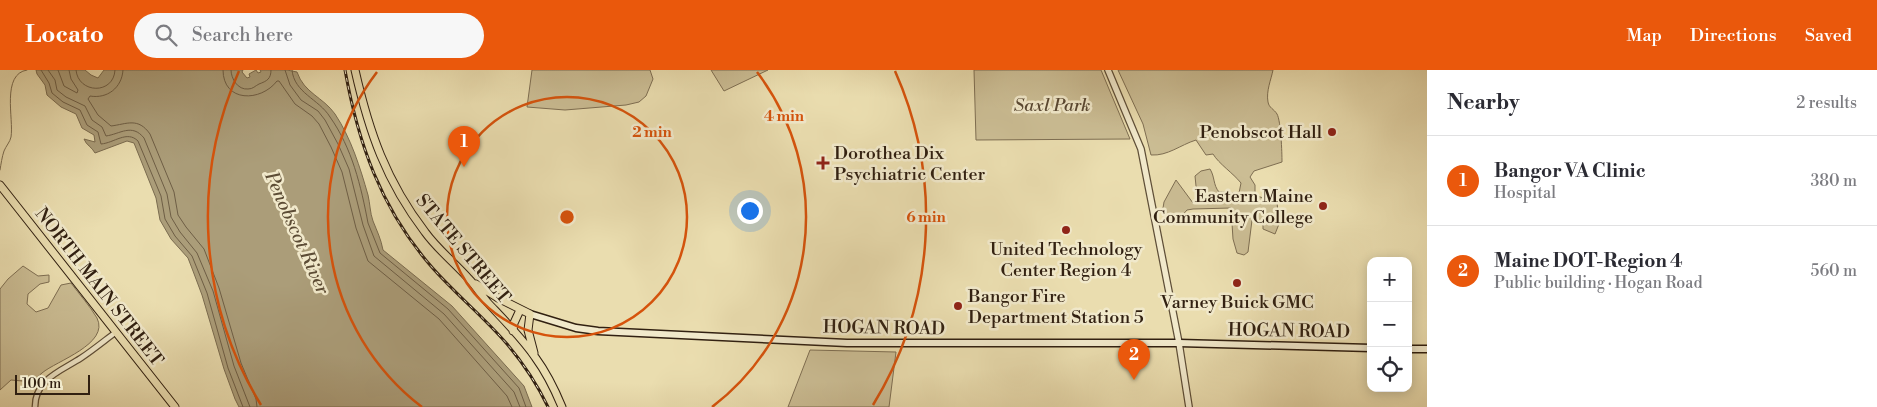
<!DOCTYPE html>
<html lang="en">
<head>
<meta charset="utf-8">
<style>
	:root { --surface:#fff; --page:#f7f7f7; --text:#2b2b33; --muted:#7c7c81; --line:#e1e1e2; --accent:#ea580c }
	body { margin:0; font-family:"Libre Bodoni",serif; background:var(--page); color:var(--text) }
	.controls { position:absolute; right:15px; bottom:15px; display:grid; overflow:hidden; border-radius:10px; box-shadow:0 2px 12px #0003 }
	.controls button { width:45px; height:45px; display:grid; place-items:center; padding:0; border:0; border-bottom:1px solid var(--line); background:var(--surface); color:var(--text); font:25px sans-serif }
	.scale { position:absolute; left:15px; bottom:12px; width:75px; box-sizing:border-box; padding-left:5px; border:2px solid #312011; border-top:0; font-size:14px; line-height:18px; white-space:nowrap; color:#312011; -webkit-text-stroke:4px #f1e9cb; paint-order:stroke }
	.you { position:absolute; left:749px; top:140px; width:18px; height:18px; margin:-12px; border:4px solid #fff; border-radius:50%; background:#1a73e8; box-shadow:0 0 0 8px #1a73e833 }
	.badge { display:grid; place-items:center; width:32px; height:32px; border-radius:50%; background:var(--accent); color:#fff; font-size:16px; font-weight:700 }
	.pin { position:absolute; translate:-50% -41px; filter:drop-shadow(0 1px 2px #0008) }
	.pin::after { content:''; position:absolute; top:26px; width:18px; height:15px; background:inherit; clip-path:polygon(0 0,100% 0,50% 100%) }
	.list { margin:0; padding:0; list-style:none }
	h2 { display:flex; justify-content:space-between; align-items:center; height:65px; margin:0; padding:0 20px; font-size:21px }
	h2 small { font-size:16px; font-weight:400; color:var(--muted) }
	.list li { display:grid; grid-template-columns:32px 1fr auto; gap:15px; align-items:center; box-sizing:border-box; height:90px; padding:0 20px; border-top:1px solid var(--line) }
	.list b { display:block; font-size:19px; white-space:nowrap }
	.list p { margin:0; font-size:16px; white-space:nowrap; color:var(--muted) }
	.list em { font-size:16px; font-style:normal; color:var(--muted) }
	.icon { flex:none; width:28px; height:28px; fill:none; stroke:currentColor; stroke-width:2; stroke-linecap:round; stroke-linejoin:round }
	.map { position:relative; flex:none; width:1427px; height:337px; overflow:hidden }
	header { display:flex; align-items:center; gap:30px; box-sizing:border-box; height:70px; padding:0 25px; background:var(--accent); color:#fff }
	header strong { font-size:24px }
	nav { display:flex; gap:28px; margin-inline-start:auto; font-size:18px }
	.search { width:350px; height:45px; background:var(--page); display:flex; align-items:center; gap:12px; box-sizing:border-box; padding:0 18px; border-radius:28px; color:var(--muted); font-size:19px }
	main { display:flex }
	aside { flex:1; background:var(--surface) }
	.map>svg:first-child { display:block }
	.green { fill:#cbbd94; stroke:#7e6e52 }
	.water { fill:#ab9d79; stroke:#7a6b4f }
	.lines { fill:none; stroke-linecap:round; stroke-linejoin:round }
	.shore { stroke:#6e5e45; stroke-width:1 }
	.stream { stroke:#7a6b4f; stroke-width:1 }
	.minor-casing { stroke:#5f4f38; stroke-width:7 }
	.tertiary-casing { stroke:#5f4f38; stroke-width:8 }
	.secondary-casing { stroke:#312011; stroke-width:9 }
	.primary-casing { stroke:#312011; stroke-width:9 }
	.minor { stroke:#f1e9cb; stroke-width:4.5 }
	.tertiary { stroke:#f1e9cb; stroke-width:5.5 }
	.secondary { stroke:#f1e9cb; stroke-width:6 }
	.primary { stroke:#eaddaf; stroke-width:7 }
	.rail-casing { stroke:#312011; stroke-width:3 }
	.rail { stroke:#f1e9cb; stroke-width:1; stroke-dasharray:4; stroke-linecap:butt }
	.ring { fill:none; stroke:#d6530c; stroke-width:2.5 }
	.poi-dot { fill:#8f2418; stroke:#f1e9cb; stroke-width:2 }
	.labels { text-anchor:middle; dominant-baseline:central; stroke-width:5; stroke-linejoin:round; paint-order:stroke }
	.park-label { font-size:18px; font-style:italic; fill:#584732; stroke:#f1e9cb }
	.poi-label { font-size:18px; fill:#312011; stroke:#f1e9cb; text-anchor:end }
	.street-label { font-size:18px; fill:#312011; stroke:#f1e9cb }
	.water-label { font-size:19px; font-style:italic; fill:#5c4c35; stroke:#f1e9cb }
	.centre { fill:#d6530c; stroke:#f1e9cb; stroke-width:2.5 }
	.ring-label { font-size:15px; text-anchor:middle; font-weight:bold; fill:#d6530c; stroke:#f1e9cb; stroke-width:5; stroke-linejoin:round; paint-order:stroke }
</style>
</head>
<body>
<header>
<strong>Locato</strong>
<div class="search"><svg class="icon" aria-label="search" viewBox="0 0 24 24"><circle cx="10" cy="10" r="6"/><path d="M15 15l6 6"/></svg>Search here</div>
<nav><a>Map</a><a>Directions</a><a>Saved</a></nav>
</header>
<main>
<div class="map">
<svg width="1427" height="337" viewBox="0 0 1427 337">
	<rect width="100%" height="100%" fill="#eaddaf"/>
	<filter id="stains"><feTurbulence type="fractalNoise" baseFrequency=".004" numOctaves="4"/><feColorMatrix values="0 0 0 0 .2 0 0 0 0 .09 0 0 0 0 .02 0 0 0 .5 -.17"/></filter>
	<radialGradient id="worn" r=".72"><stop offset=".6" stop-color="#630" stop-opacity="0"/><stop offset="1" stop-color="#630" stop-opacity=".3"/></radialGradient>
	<!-- green -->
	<path class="green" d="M532,0H650L653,9L646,26L639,32L626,35L565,40L527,37Z
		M711,0H768L724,21Z
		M974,0H1101L1130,69L976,70Z
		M1118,0H1273C1271,10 1266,21 1268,32C1269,38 1274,39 1277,44C1281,51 1282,83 1282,92L1254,101L1250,107L1255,115V124C1260,129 1270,128 1277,132L1279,154L1275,164L1263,159V151L1252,150L1248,182L1244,185L1237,183L1233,169L1231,138L1193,139L1187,140L1179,149L1162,144L1164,132L1176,110L1193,133L1204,131L1196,116L1195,106L1201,101L1210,99C1215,107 1213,115 1219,122L1239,123L1241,113C1233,103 1219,94 1213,84L1206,85L1196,70C1180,75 1168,86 1151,85L1143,54Z
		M23,196L38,206L49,205V212L40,214L28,224L27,234L36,242L48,238L61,215L71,213C79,224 90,236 97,248C110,274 56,291 42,303C39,305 36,309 34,312L11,310L0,320V219L8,209Z
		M810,280L896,282L889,337H788Z"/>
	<!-- water -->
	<path class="water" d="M36,0H85L91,5L98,8L104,0H243L242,2L247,8L250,7L249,4L256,0L258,3L261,2L260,0H287L297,2C304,23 323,27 335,44C351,68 360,97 368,125C370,133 370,143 373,151C377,161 381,169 383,180L452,236L524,316L532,337H239L235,329L224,299L202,225L193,201L188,188L171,169L160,150L156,128L134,73L127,71L95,83C92,77 86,75 84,69L95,72L94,65L82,58L76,44L61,37L47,25L45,15L37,4Z"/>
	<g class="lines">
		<!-- shore -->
		<path class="shore" d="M41,0L49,13L52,23L63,32L80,40L87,55L98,62L101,74C114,73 127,60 138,71L161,126L165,149L175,166L192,186L207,223L228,298L243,337
			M48,0L55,10L57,20L66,27L85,36L92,50L102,57L106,66C120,64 132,53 144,68L167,124L171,147L180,162L197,183L213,221L234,296L250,337
			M58,0L64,16L77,23L78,20L71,9L69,0
			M76,0C78,24 114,25 115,0
			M123,0C122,18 107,29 90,26L88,29L98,45L111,56C127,54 138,47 150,64L174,122L178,145L186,157L204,179L219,218L241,293L256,329L257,337
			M223,0C223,33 261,32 277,11H279L295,34L312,46L319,54L331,77L342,102L356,158L368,191L439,249L507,326L512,337
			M231,0C231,9 238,20 248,19C253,19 255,16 259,14C267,11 271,9 271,0
			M285,0L290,15L301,30L318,41L325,50L338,74L349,99L363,155L374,186L444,244L514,322L520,337
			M292,0C294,23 319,29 330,47C352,78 361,116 368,153L380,183L448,239L519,318L526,337"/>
		<!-- stream -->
		<path class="stream" d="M0,100C1,94 2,87 4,81C6,76 10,72 11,67C14,49 1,4 27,0"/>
		<defs>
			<path id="minor" d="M35,337C35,309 61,301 81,288C93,280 104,271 116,262"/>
			<path id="tertiary" d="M1108,0L1141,79L1179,273L1189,337"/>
			<path id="secondary" d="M530,244L576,258L598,261L847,273H1179L1371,278
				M1408,279H1427"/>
			<path id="primary" d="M355,0C369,62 386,111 425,162C438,180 455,193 469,209C476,216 481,225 488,233C504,250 522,268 535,287C546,302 555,320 562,337
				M0,115L175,337
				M476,214L498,228L530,244L528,260L534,283
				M513,261L514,253L520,240"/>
		</defs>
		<!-- minor casing -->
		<use href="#minor" class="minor-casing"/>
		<!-- tertiary casing -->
		<use href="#tertiary" class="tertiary-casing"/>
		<!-- secondary casing -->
		<use href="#secondary" class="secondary-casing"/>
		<!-- primary casing -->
		<use href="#primary" class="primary-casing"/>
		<!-- minor -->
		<use href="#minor" class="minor"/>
		<!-- tertiary -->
		<use href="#tertiary" class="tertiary"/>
		<!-- secondary -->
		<use href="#secondary" class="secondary"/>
		<!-- primary -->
		<use href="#primary" class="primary"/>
		<defs>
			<path id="rail" d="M345,0C358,73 381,138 430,195C454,223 483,246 507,274C523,293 537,314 548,337"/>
		</defs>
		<!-- rail casing -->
		<use href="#rail" class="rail-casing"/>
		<!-- rail -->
		<use href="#rail" class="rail"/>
	</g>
	<!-- distance rings -->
	<g class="ring">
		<circle cx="567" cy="147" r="120"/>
		<path d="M422 337A239 239 0 0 1 377 2M757 2A239 239 0 0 1 712 337"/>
		<path d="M261 335A359 359 0 0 1 239 1M895 1A359 359 0 0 1 873 335"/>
	</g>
	<!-- markers -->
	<g class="poi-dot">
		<circle cx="1332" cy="62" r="5"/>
		<path d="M820.5 85.5h5v5h5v5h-5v5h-5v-5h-5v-5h5z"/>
		<circle cx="1323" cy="136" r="5"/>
		<circle cx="1066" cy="160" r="5"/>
		<circle cx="1237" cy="213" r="5"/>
		<circle cx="958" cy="236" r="5"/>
	</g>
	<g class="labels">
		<!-- park labels -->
		<g class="park-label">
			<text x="1052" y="35">Saxl Park</text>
		</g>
		<!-- poi labels -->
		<g class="poi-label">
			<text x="1322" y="62">Penobscot Hall</text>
			<text x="834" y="83" text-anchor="start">Dorothea Dix<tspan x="834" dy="21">Psychiatric Center</tspan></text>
			<text x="1313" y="126">Eastern Maine<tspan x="1313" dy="21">Community College</tspan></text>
			<text x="1066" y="179" text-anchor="middle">United Technology<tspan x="1066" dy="21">Center Region 4</tspan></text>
			<text x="968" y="226" text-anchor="start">Bangor Fire<tspan x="968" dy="21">Department Station 5</tspan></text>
			<text x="1237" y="232" text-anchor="middle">Varney Buick GMC</text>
		</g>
		<!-- street labels -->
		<g class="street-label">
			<text transform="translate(463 179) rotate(50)">STATE STREET</text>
			<text transform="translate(99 217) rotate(52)">NORTH MAIN STREET</text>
			<text transform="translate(884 258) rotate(1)">HOGAN ROAD</text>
			<text transform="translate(1289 261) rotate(1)">HOGAN ROAD</text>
		</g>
		<!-- water labels -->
		<g class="water-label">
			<text transform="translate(297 163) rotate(66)">Penobscot River</text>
		</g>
	</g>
	<circle cx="567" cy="147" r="8" class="centre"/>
	<g class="ring-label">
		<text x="784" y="51">4 min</text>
		<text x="652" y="67">2 min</text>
		<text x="926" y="152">6 min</text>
	</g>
	<rect width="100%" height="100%" filter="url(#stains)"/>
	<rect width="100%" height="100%" fill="url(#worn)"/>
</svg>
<div class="controls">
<button>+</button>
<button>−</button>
<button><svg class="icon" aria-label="locate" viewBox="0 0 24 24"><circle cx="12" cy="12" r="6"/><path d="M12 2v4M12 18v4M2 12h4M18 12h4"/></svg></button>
</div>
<div class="scale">100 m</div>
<div class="you"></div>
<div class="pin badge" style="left:464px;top:97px">1</div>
<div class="pin badge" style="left:1134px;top:310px">2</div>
</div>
<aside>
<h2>Nearby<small>2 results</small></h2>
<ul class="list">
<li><span class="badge">1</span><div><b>Bangor VA Clinic</b><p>Hospital</p></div><em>380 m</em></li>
<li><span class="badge">2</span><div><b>Maine DOT-Region 4</b><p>Public building · Hogan Road</p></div><em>560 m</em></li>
</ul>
</aside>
</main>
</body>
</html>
